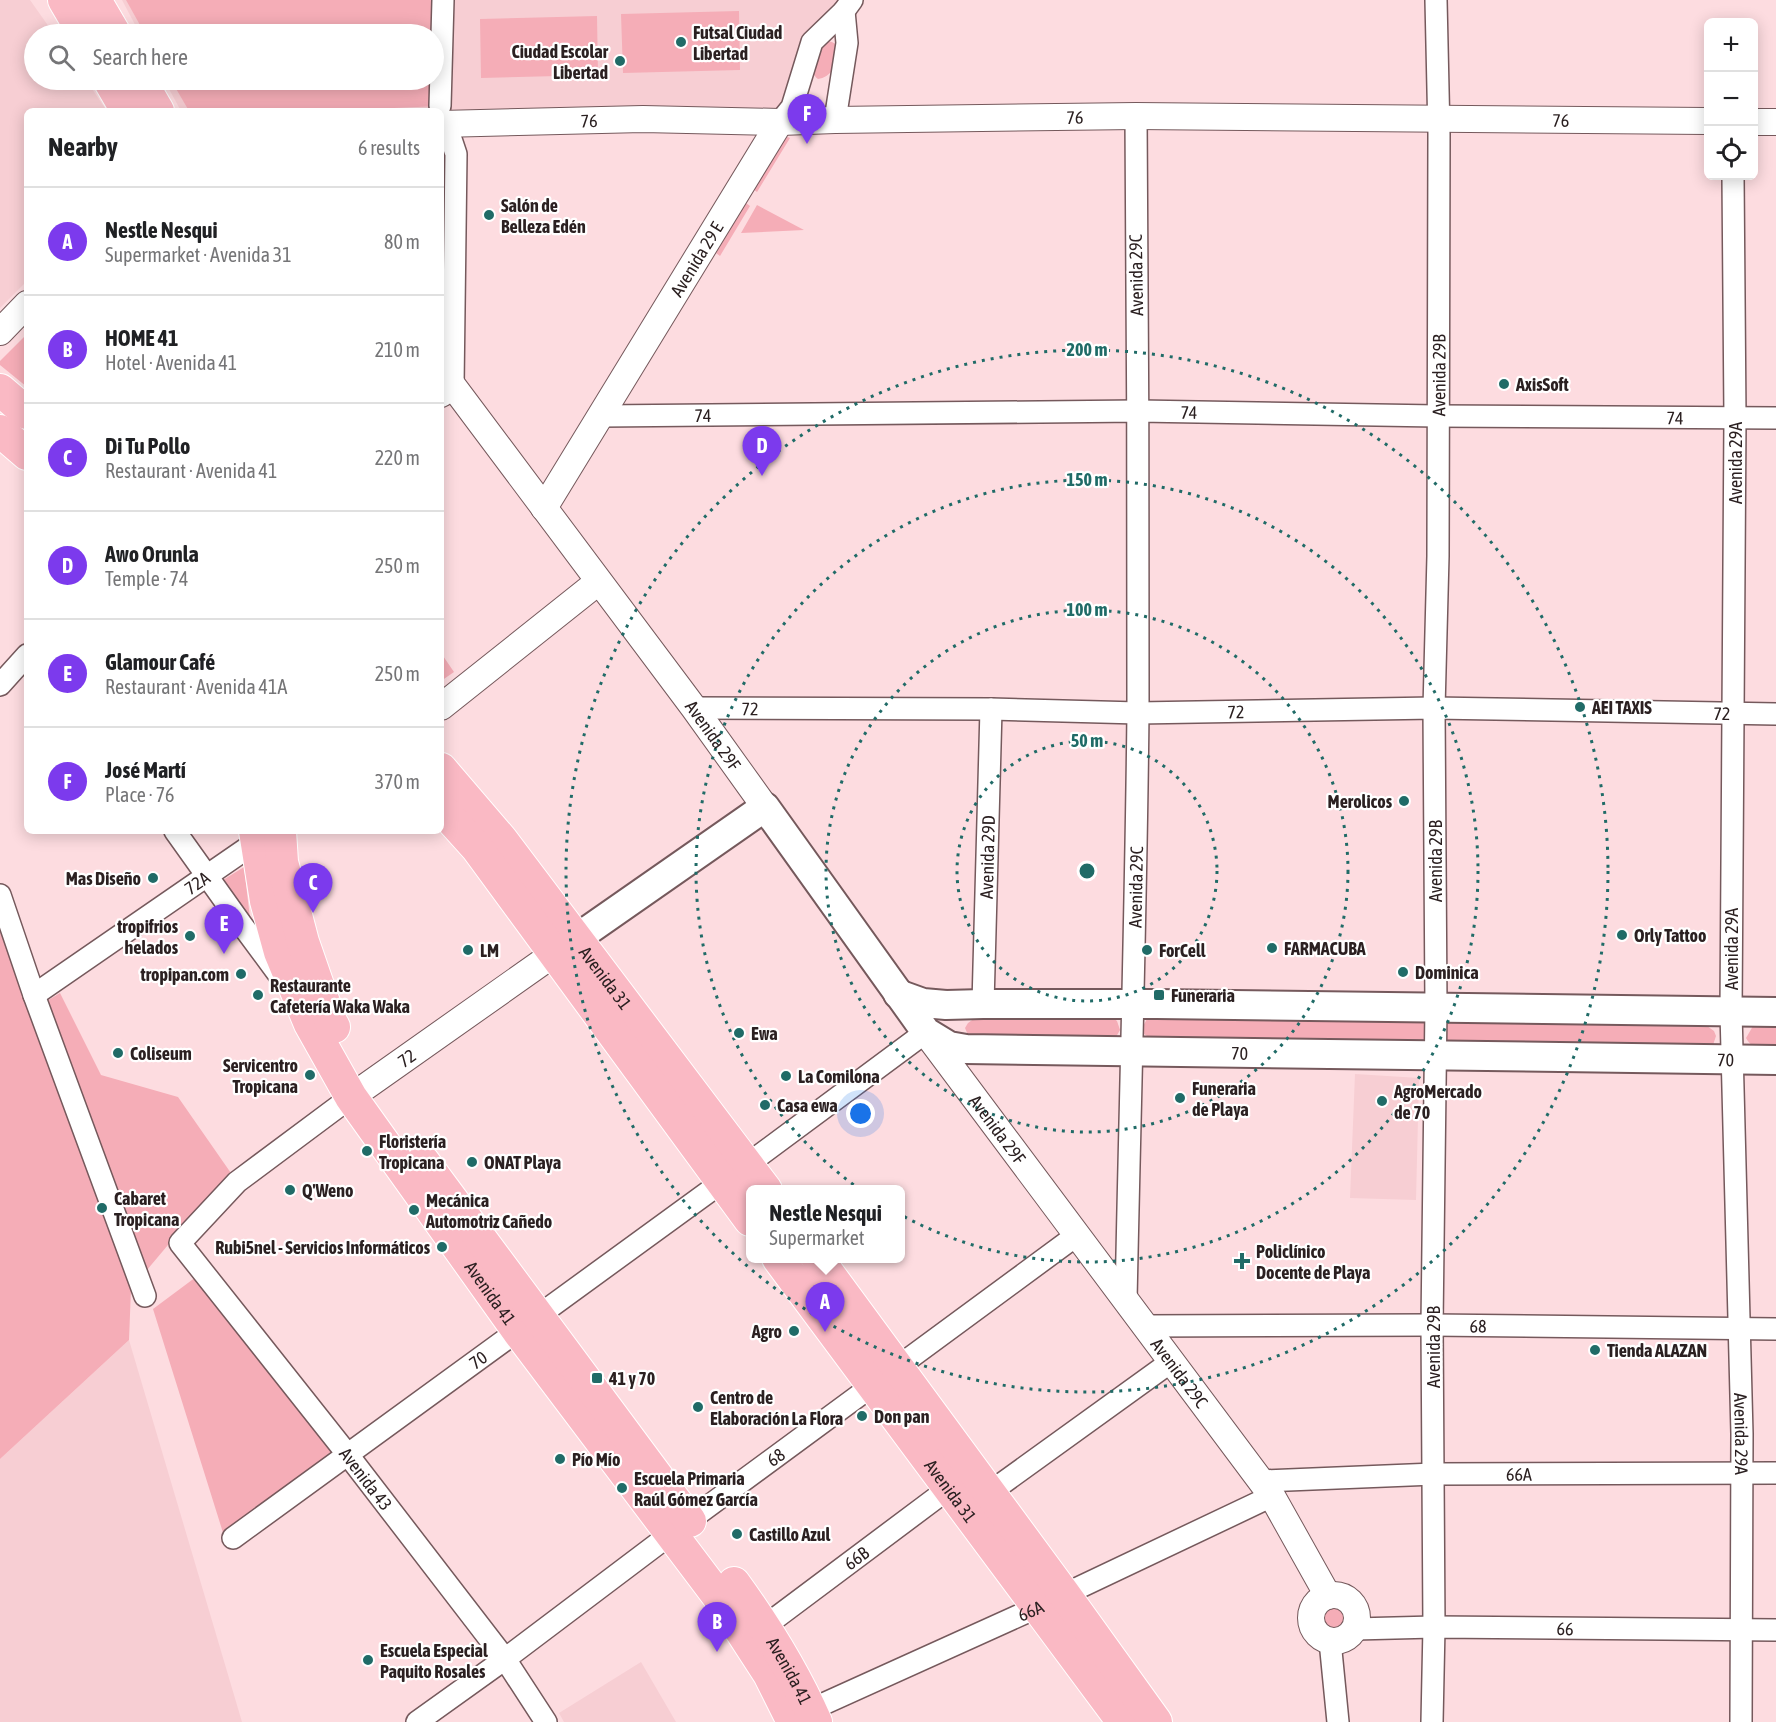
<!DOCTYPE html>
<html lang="en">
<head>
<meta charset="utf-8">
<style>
	:root { --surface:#fff; --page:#f6f6f6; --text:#202124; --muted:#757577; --line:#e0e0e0; --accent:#7c3aed }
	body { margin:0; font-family:"Asap Condensed",sans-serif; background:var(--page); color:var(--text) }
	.controls { position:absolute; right:18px; top:18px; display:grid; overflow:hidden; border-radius:9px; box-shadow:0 3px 15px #0003 }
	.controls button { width:54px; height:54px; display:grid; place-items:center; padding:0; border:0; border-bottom:2px solid var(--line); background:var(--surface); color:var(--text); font:30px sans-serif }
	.you { position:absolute; left:861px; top:1114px; width:21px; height:21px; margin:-15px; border:4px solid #fff; border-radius:50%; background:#1a73e8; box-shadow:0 0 0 9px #1a73e833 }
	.badge { display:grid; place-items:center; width:39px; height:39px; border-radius:50%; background:var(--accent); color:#fff; font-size:20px; font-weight:700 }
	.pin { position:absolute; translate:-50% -50px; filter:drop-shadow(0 2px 3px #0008) }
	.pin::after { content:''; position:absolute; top:32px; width:21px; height:18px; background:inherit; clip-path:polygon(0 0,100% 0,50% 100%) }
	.popup { position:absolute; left:746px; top:1185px; width:159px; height:78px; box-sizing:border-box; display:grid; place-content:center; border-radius:9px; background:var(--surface); filter:drop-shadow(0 2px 4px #0005); font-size:20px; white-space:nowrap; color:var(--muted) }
	.popup b { font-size:22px; color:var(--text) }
	.popup::after { content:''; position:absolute; left:50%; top:100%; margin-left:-12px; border:12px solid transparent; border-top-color:var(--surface) }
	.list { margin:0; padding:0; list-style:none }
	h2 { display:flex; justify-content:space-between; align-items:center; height:78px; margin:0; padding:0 24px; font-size:26px }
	h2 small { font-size:20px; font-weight:400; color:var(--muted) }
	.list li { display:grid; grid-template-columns:39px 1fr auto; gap:18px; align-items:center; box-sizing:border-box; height:108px; padding:0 24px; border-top:2px solid var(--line) }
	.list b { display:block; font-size:22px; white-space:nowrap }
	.list p { margin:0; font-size:20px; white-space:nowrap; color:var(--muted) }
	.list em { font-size:20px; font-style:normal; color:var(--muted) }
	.icon { flex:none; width:33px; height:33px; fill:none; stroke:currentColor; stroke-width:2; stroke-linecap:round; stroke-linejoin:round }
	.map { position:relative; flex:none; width:1776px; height:1722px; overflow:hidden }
	.search { position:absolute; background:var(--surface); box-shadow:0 3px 15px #0003; left:24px; top:24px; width:420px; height:66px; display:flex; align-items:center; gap:15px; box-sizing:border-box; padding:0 21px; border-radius:33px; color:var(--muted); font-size:22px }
	.panel { position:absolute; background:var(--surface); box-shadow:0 3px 15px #0003; left:24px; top:108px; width:420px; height:726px; border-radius:9px }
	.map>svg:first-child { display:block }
	.built { fill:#f7ced3 }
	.green { fill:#f5adb7 }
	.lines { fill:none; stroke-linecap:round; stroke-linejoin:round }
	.minor-casing { stroke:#75595c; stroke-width:24 }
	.tertiary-casing { stroke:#75595c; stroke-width:28 }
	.secondary-casing { stroke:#75595c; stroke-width:32 }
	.primary-casing { stroke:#fff; stroke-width:34 }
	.minor { stroke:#fff; stroke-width:21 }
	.tertiary { stroke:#fff; stroke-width:26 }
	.secondary { stroke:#fff; stroke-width:28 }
	.primary { stroke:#fab9c4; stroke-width:32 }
	.ring { fill:none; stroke:#206b67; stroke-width:3; stroke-dasharray:3 6 }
	.poi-dot { fill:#206b67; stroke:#fff; stroke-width:2 }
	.labels { text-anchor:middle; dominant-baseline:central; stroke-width:4.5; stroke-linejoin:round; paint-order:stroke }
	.poi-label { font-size:18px; font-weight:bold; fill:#2b2021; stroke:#fff; text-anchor:start }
	.street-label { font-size:18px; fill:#2b2021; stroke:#fff }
	.centre { fill:#206b67; stroke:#fff; stroke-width:3 }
	.ring-label { font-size:18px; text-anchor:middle; font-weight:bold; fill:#206b67; stroke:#fff; stroke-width:4.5; stroke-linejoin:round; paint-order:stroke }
</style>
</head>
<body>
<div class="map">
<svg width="1776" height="1722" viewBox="0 0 1776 1722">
	<rect width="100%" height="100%" fill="#fddce0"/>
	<!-- built -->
	<path class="built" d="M0,0H30L54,34H34V80H86L107,111H27V281L0,308Z
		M122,0H852L780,122L441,111H181L164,80H434V34H140Z
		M1355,1074L1419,1078L1416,1200L1350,1198Z
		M129,1340L242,1722H0V1459Z
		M641,1662L676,1722H564L559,1713Z"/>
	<!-- green -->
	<path class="green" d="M126,0H443L440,106L325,111H189L171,80H434V34H145Z
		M739,11L740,70L623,73L621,14Z
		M597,16L598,75L481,78L480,19Z
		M827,41C849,42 838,77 818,79C803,67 818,51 827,41Z
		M785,136L790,138L757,192L753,189Z
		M746,203L750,206L720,256L716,253Z
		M757,205L804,230L741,233Z
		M27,334V387L0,365V361Z
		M441,653L454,672L441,681Z
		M244,867L250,918L241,910L223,880Z
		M0,931L29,1012L60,993L101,1075L178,1097L233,1176L173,1239L131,1289L129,1340L0,1459Z
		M1153,1016L1410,1020L1423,1022L1435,1032L1447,1022H1461L1707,1026L1714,1031L1716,1036L1713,1045L1459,1044L1446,1041L1435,1032L1421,1042L1155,1041L1144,1034L1142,1028L1147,1019Z
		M1112,1017L1117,1021L1120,1030L1116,1037L975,1038L968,1035L965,1028L968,1023L975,1018Z
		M1753,1026L1776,1027V1048C1763,1048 1753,1051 1746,1038Z
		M196,1277L337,1453L225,1539L153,1309Z
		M1318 1617a16 16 0 1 1 32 0a16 16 0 1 1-32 0Z"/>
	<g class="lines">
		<defs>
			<g id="minor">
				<path d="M440,106L443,0"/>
				<path d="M835,120L847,43L844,11"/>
				<path d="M780,122L792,107L812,42L844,11L852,0"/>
				<path d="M446,124L456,154L453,386"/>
				<path id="s1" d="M1733,176L1735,418L1731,1012L1742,1434L1741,1722"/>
				<path id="s2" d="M601,416L1139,411L1437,416L1776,418"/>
				<path d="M0,685L27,655"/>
				<path id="s3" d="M694,708L991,709L1138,713L1434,708L1776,714"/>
				<path d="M175,831L242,925L282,979"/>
				<path d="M0,895L34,995L145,1296"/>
				<path id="s4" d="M34,995L266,835"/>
				<path id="s5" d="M983,1004L991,709"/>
				<path id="s6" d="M351,1097L237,1182L180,1243L348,1455L505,1659L546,1722"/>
				<path d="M748,1164L926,1032"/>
				<path id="s7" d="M1126,1301C1130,1104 1136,908 1138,711C1139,513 1137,314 1136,116"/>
				<path id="s8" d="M1145,1326L1432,1325L1776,1329"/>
				<path id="s9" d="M1261,1481L1434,1474L1776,1473"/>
				<path d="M989,1493L1172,1361"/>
				<path id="s10" d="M233,1538L722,1182"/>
				<path id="s11" d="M765,1626L948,1489"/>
				<path id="s12" d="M1355,1629L1434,1627L1776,1630"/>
				<path d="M1330,1641L1338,1722"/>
				<path id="s13" d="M799,1715L1038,1607L1272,1496"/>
				<path id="s14" d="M417,1722L505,1659L672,1533L1077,1235"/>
				<path id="s15" d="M1432,1722L1434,1627L1432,1325L1436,1007L1434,708L1438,556L1439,134L1436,0"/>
			</g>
			<g id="tertiary">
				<path d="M1754,122H1776"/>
				<path id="s16" d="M441,124L643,119L780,122L835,120L1136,116L1708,121"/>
				<path d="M0,332L27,304"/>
				<path id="s17" d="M441,394L453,386L694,708L765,807"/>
				<path id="s18" d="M544,508L780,122"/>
				<path d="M441,707L598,582"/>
				<path id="s19" d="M926,1033L1272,1496L1328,1596"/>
				<path id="s20" d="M351,1097L555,953"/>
				<circle cx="1334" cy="1618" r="23"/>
			</g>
			<g id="secondary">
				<path id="s21" d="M557,952L765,807L926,1032L949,1046L966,1049L1776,1060"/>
				<path d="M898,994L923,1003L946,1005L983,1004H1157L1776,1012"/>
			</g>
			<g id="primary">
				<path d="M64,0L84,34"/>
				<path d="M95,0L115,34"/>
				<path d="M109,80L127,111"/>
				<path d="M140,80L158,111"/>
				<path d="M0,390L27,413"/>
				<path d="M0,431L27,454"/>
				<path id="s22" d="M441,769L501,839L766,1190"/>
				<path d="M441,808L477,848L750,1220"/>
				<path id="s23" d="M255,831L266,901L280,952L310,1024L351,1097L518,1331L721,1600L769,1674L793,1722"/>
				<path d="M280,831L282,862L303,942L330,1020L334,1027"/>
				<path d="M423,1161L690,1521"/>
				<path id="s24" d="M778,1258L1123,1722"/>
				<path d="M817,1258L1064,1594L1156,1722"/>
				<path id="s25" d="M734,1583C766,1627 794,1672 816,1722"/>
			</g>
		</defs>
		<!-- minor casing -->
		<use href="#minor" class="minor-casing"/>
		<!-- tertiary casing -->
		<use href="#tertiary" class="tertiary-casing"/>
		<!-- secondary casing -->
		<use href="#secondary" class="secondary-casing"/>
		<!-- primary casing -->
		<use href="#primary" class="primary-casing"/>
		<!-- minor -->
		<use href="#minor" class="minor"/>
		<!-- tertiary -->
		<use href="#tertiary" class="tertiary"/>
		<!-- secondary -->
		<use href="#secondary" class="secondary"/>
		<!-- primary -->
		<use href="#primary" class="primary"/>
	</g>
	<!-- distance rings -->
	<g class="ring">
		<circle cx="1087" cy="871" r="130"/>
		<circle cx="1087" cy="871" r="261"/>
		<circle cx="1087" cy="871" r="391"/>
		<circle cx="1087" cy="871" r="521"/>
	</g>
	<!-- markers -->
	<g class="poi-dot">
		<circle cx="681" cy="42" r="6"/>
		<circle cx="620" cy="61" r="6"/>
		<circle cx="489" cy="215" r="6"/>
		<circle cx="1504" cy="384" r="6"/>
		<circle cx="1580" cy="707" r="6"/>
		<circle cx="1404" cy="801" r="6"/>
		<circle cx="153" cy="878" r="6"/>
		<circle cx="1622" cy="935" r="6"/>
		<circle cx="190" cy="936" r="6"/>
		<circle cx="1272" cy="948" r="6"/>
		<circle cx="468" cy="950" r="6"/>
		<circle cx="1147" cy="950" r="6"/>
		<circle cx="1403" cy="972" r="6"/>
		<circle cx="241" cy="974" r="6"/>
		<circle cx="258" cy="995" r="6"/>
		<rect x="1153" y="989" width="12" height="12" rx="3"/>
		<circle cx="739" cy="1033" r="6"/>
		<circle cx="118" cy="1053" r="6"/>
		<circle cx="310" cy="1075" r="6"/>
		<circle cx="786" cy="1076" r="6"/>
		<circle cx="1180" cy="1098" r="6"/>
		<circle cx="1382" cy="1101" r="6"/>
		<circle cx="765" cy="1105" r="6"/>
		<circle cx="367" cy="1151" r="6"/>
		<circle cx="472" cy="1162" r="6"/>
		<circle cx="290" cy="1190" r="6"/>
		<circle cx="102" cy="1208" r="6"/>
		<circle cx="414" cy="1210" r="6"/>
		<circle cx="442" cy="1247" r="6"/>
		<path d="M1239 1252h6v6h6v6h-6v6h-6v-6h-6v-6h6z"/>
		<circle cx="794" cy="1331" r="6"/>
		<circle cx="1595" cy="1350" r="6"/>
		<rect x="591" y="1372" width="12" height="12" rx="3"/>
		<circle cx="698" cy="1407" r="6"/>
		<circle cx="862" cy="1416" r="6"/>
		<circle cx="560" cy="1459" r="6"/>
		<circle cx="622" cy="1488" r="6"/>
		<circle cx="737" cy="1534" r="6"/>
		<circle cx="368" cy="1660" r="6"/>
	</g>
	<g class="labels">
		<!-- poi labels -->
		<g class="poi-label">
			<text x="693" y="32">Futsal Ciudad<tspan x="693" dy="21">Libertad</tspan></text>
			<text x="608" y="51" text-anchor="end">Ciudad Escolar<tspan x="608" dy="21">Libertad</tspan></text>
			<text x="501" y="205">Salón de<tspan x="501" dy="21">Belleza Edén</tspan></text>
			<text x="1516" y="384">AxisSoft</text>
			<text x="1592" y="707">AEI TAXIS</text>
			<text x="1392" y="801" text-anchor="end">Merolicos</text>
			<text x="141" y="878" text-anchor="end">Mas Diseño</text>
			<text x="178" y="926" text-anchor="end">tropifrios<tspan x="178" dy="21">helados</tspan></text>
			<text x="1634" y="935">Orly Tattoo</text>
			<text x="1284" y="948">FARMACUBA</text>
			<text x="480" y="950">LM</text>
			<text x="1159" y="950">ForCell</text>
			<text x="1415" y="972">Dominica</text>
			<text x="229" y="974" text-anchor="end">tropipan.com</text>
			<text x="270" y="985">Restaurante<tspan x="270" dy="21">Cafetería Waka Waka</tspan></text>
			<text x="1171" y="995">Funeraria</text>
			<text x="751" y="1033">Ewa</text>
			<text x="130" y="1053">Coliseum</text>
			<text x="298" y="1065" text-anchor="end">Servicentro<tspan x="298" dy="21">Tropicana</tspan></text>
			<text x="798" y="1076">La Comilona</text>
			<text x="1192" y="1088">Funeraria<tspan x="1192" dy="21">de Playa</tspan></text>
			<text x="1394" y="1091">AgroMercado<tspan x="1394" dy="21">de 70</tspan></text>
			<text x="777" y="1105">Casa ewa</text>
			<text x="379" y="1141">Floristería<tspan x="379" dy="21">Tropicana</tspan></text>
			<text x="484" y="1162">ONAT Playa</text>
			<text x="302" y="1190">Q'Weno</text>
			<text x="114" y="1198">Cabaret<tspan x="114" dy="21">Tropicana</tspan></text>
			<text x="426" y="1200">Mecánica<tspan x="426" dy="21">Automotriz Cañedo</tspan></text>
			<text x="430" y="1247" text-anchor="end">Rubi5nel - Servicios Informáticos</text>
			<text x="1256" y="1251">Policlínico<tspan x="1256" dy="21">Docente de Playa</tspan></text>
			<text x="782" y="1331" text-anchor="end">Agro</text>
			<text x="1607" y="1350">Tienda ALAZAN</text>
			<text x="609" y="1378">41 y 70</text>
			<text x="710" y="1397">Centro de<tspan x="710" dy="21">Elaboración La Flora</tspan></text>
			<text x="874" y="1416">Don pan</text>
			<text x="572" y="1459">Pío Mío</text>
			<text x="634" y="1478">Escuela Primaria<tspan x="634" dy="21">Raúl Gómez García</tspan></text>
			<text x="749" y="1534">Castillo Azul</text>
			<text x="380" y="1650">Escuela Especial<tspan x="380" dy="21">Paquito Rosales</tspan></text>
		</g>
		<!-- street labels -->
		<g class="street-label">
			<text stroke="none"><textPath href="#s16" startOffset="634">76</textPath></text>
			<text stroke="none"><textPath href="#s16" startOffset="1120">76</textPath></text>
			<text stroke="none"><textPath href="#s16" startOffset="148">76</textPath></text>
			<text stroke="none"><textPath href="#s18" startOffset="292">Avenida 29 E</textPath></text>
			<text transform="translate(1136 275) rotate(-91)">Avenida 29C</text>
			<text stroke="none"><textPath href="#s15" startOffset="1347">Avenida 29B</textPath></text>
			<text stroke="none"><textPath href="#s2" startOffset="588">74</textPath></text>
			<text stroke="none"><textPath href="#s2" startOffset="102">74</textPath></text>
			<text stroke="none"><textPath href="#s2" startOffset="1074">74</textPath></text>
			<text transform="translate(1735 463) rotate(-90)">Avenida 29A</text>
			<text stroke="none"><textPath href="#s3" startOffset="56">72</textPath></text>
			<text stroke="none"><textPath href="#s3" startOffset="542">72</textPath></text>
			<text stroke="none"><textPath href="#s3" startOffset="1028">72</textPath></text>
			<text stroke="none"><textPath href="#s17" startOffset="450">Avenida 29F</textPath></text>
			<text stroke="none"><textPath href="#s5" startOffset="147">Avenida 29D</textPath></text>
			<text transform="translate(1435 861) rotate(-90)">Avenida 29B</text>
			<text stroke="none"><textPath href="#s4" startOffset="198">72A</textPath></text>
			<text stroke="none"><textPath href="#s7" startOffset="414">Avenida 29C</textPath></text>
			<text transform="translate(1731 949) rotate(-90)">Avenida 29A</text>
			<text stroke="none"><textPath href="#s22" startOffset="266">Avenida 31</textPath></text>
			<text stroke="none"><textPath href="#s21" startOffset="848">70</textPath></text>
			<text stroke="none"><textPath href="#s20" startOffset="68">72</textPath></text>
			<text stroke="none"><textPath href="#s21" startOffset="1334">70</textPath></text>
			<text stroke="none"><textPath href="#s19" startOffset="120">Avenida 29F</textPath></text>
			<text stroke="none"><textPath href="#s23" startOffset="526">Avenida 41</textPath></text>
			<text stroke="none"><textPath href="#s8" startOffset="333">68</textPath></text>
			<text transform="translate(1433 1347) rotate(-90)">Avenida 29B</text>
			<text stroke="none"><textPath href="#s10" startOffset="303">70</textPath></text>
			<text stroke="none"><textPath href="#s19" startOffset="424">Avenida 29C</textPath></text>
			<text stroke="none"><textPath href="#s1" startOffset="1258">Avenida 29A</textPath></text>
			<text stroke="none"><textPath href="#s14" startOffset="446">68</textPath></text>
			<text stroke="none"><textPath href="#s9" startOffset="258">66A</textPath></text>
			<text stroke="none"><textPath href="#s6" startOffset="526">Avenida 43</textPath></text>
			<text stroke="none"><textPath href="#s24" startOffset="290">Avenida 31</textPath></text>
			<text stroke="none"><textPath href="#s11" startOffset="114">66B</textPath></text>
			<text stroke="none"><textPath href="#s13" startOffset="254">66A</textPath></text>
			<text stroke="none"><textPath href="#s12" startOffset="210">66</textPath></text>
			<text stroke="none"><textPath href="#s25" startOffset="104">Avenida 41</textPath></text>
		</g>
	</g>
	<circle cx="1087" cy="871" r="9" class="centre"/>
	<g class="ring-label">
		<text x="1087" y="356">200 m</text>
		<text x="1087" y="486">150 m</text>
		<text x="1087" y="616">100 m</text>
		<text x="1087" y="747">50 m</text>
	</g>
</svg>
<div class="controls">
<button>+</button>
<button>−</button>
<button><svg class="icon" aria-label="locate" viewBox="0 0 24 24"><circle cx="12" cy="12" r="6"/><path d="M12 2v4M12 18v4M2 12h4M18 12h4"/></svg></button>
</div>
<div class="you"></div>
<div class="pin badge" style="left:825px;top:1332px">A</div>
<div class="popup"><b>Nestle Nesqui</b>Supermarket</div>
<div class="pin badge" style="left:717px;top:1652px">B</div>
<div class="pin badge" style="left:313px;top:913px">C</div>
<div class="pin badge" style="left:762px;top:476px">D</div>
<div class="pin badge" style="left:224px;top:954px">E</div>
<div class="pin badge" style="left:807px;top:144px">F</div>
<div class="search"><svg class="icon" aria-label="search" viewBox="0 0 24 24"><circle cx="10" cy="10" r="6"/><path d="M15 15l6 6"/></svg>Search here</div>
<section class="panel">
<h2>Nearby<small>6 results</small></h2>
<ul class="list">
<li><span class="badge">A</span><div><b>Nestle Nesqui</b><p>Supermarket · Avenida 31</p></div><em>80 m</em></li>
<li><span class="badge">B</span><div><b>HOME 41</b><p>Hotel · Avenida 41</p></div><em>210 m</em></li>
<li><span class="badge">C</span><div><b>Di Tu Pollo</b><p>Restaurant · Avenida 41</p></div><em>220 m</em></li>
<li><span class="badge">D</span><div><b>Awo Orunla</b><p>Temple · 74</p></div><em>250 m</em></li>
<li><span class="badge">E</span><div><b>Glamour Café</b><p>Restaurant · Avenida 41A</p></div><em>250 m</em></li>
<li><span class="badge">F</span><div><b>José Martí</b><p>Place · 76</p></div><em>370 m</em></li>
</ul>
</section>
</div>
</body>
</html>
